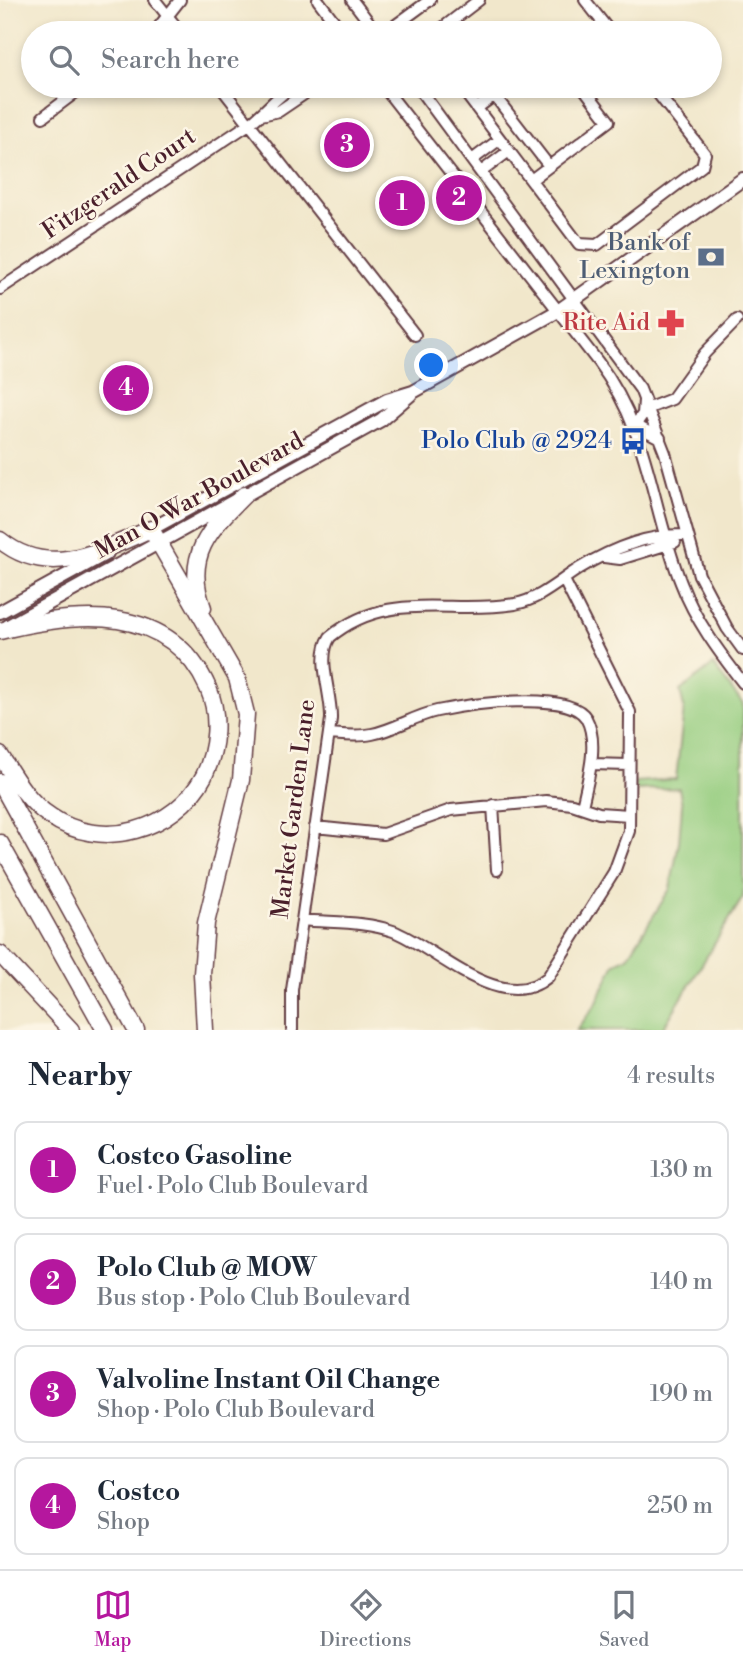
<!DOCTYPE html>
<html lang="en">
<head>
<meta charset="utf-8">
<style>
	:root { --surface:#fff; --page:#f6f6f7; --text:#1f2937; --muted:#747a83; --line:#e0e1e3; --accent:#b5179e }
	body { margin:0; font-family:"Libre Bodoni",serif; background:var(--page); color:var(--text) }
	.you { position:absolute; left:432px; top:366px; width:24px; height:24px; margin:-18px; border:5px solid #fff; border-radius:50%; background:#1a73e8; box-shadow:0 0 0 10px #1a73e833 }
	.badge { display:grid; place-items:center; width:46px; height:46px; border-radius:50%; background:var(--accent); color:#fff; font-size:23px; font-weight:700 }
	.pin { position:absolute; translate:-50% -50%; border:4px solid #fff; box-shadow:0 2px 7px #0006 }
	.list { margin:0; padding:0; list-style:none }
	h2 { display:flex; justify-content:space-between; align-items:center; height:91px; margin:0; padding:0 28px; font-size:30px }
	h2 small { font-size:23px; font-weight:400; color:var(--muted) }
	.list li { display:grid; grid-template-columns:46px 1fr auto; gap:21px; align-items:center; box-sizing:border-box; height:98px; margin:0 14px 14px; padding:0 14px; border:2px solid var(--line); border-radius:14px }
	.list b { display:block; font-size:26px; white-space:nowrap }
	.list p { margin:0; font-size:23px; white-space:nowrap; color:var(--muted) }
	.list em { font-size:23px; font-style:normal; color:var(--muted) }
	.icon { flex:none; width:38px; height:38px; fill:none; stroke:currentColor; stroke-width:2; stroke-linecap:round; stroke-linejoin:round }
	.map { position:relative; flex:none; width:743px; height:1030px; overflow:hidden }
	.search { position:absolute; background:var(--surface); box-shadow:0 4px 10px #0003; left:21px; right:21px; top:21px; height:77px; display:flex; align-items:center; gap:18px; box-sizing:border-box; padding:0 24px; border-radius:38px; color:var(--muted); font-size:26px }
	.sheet { height:539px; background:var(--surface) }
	nav { display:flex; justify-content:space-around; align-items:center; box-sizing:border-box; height:98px; border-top:2px solid var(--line); background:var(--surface); font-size:19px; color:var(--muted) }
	nav a { display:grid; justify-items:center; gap:4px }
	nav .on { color:var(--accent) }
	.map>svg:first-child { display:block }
	.green { fill:#96cd80; stroke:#707656; stroke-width:2 }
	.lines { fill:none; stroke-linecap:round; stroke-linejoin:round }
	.minor-casing { stroke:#633d43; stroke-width:14 }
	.major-casing { stroke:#633d43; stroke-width:16 }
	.highway-casing { stroke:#633d43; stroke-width:19 }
	.minor { stroke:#fff; stroke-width:10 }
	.major { stroke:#fff; stroke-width:12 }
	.highway { stroke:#fff; stroke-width:16 }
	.labels { text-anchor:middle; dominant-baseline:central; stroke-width:5; stroke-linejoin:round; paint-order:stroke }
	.street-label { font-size:24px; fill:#4a1f2b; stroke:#fcf5e5 }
	.service-label { font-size:24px; fill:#4e5e75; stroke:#fcf5e5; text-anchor:end }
	.health-label { font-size:24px; fill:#be3a42; stroke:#fcf5e5; text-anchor:end }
	.transit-label { font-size:24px; fill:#164399; stroke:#fcf5e5; text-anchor:end }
</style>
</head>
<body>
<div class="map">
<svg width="743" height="1030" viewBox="0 0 743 1030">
	<rect width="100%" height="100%" fill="#fcf5e5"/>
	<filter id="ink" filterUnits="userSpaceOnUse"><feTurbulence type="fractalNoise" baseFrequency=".0143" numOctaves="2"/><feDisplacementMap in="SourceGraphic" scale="14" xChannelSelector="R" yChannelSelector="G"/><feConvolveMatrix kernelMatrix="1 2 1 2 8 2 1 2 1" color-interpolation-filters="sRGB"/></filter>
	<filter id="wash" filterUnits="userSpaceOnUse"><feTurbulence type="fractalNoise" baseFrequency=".00686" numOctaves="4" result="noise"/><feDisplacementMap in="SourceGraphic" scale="28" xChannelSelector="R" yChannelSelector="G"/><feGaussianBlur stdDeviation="1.57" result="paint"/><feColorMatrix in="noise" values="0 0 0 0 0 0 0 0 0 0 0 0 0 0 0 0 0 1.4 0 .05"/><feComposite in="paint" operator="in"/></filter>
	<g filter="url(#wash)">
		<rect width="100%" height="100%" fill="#f1e7cb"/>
		<!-- green -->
		<path class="green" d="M713,665L743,704V897L662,1030H577L596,1004L615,963L628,957L670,889L679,842L682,805L679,788L636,790L635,782L676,779L684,708L680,691Z"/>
	</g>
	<g filter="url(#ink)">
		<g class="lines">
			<defs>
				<path id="minor" d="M155,0L181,33
					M318,0L343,33
					M352,0L377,33
					M585,0L611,33
					M154,33L180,0
					M385,33L430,0
					M436,33L479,0
					M220,86L415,335
					M383,86L598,362C651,433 650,505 681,583C695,620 719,652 743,683
					M417,86L640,389L665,453L699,575L727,628L743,650
					M460,86L579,244L597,245L702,166L705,154L652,86
					M494,95L549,166
					M477,108L507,86
					M261,115L279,111L316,86
					M43,117L84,86
					M472,160L500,139
					M481,172L509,151
					M531,180L609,121L582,86
					M0,289L249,124C265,112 276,97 293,86
					M644,400L643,414L635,425L660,438
					M649,408L672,399L705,353L737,320
					M604,557L620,559L675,542
					M329,734C343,735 357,737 372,734C394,730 414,716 437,711C466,705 569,689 586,718C600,743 587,782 582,807
					M591,764L629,765
					M493,805L497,870
					M315,827L383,834L451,810L546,801L572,804L599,813L629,815
					M302,920C331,923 365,921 393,931C434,946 501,1017 548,977L614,872L629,831L630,712L564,580
					M292,1030V990L331,719C332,693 316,659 330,637C388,589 449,615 515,604C541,599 559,581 580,568C611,549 649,534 686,535"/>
				<path id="major" d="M144,533L387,400L413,392L558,311L743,179
					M0,612L107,553
					M8,626L381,420L410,395"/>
				<path id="highway" d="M0,540C49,580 100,551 151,529L237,678L246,714L241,780L206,923L202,974L205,1030
					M203,608C183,556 210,529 244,495
					M0,631C76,612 170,602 208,688C220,715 217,749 204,776C175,831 101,852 50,816C27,801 14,777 0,755
					M0,782L136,1030
					M0,843L105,1030
					M0,954L71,1030"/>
			</defs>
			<!-- minor casing -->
			<use href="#minor" class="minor-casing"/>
			<!-- major casing -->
			<use href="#major" class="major-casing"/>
			<!-- highway casing -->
			<use href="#highway" class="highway-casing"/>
			<!-- minor -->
			<use href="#minor" class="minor"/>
			<!-- major -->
			<use href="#major" class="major"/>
			<!-- highway -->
			<use href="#highway" class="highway"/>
		</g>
	</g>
	<!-- icons -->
	<defs>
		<symbol id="bank-bare" viewBox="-9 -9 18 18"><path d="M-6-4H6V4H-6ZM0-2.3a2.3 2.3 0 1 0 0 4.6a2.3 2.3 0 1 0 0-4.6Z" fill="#5c6f8a" stroke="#fcf5e5" stroke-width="2.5" paint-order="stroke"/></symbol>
		<symbol id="pharmacy-bare" viewBox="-9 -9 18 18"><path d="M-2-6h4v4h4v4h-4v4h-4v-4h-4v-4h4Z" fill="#e0444e" stroke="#fcf5e5" stroke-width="2.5" paint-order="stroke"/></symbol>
		<symbol id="bus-bare" viewBox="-9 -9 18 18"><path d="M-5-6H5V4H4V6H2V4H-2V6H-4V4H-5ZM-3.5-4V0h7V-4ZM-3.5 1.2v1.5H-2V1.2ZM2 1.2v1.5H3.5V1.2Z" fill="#1a4fb4" stroke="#fcf5e5" stroke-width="2.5" paint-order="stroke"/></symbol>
	</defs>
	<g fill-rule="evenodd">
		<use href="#bank-bare" x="692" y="238" width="38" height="38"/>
		<use href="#pharmacy-bare" x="652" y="304" width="38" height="38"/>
		<use href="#bus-bare" x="614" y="422" width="38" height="38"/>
	</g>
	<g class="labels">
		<!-- street labels -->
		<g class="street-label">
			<text transform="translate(119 184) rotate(-34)">Fitzgerald Court</text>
			<text transform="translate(199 496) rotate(-29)">Man O War Boulevard</text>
			<text transform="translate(294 809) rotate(-83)">Market Garden Lane</text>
		</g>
		<!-- service labels -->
		<g class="service-label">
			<text x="690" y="243">Bank of<tspan x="690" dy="28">Lexington</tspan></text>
		</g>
		<!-- health labels -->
		<g class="health-label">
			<text x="650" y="323">Rite Aid</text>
		</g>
		<!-- transit labels -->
		<g class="transit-label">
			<text x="612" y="441">Polo Club @ 2924</text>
		</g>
	</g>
</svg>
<div class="you"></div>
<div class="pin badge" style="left:402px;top:203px">1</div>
<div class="pin badge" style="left:459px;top:198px">2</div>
<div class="pin badge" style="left:347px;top:145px">3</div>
<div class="pin badge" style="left:126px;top:388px">4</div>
<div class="search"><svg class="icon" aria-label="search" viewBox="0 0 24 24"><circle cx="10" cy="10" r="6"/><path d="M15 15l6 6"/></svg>Search here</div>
</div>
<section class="sheet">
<h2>Nearby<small>4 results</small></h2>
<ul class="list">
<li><span class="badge">1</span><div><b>Costco Gasoline</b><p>Fuel · Polo Club Boulevard</p></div><em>130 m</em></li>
<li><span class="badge">2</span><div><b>Polo Club @ MOW</b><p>Bus stop · Polo Club Boulevard</p></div><em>140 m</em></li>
<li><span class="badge">3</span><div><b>Valvoline Instant Oil Change</b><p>Shop · Polo Club Boulevard</p></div><em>190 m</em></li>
<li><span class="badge">4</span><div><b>Costco</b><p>Shop</p></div><em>250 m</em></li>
</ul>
</section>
<nav>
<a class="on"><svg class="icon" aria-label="map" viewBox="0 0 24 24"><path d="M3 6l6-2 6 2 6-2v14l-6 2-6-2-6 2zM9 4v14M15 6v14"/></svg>Map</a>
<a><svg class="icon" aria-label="directions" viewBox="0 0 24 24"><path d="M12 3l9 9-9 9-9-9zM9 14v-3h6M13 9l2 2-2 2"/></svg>Directions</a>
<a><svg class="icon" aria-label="saved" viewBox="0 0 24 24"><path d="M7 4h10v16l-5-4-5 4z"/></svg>Saved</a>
</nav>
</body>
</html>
